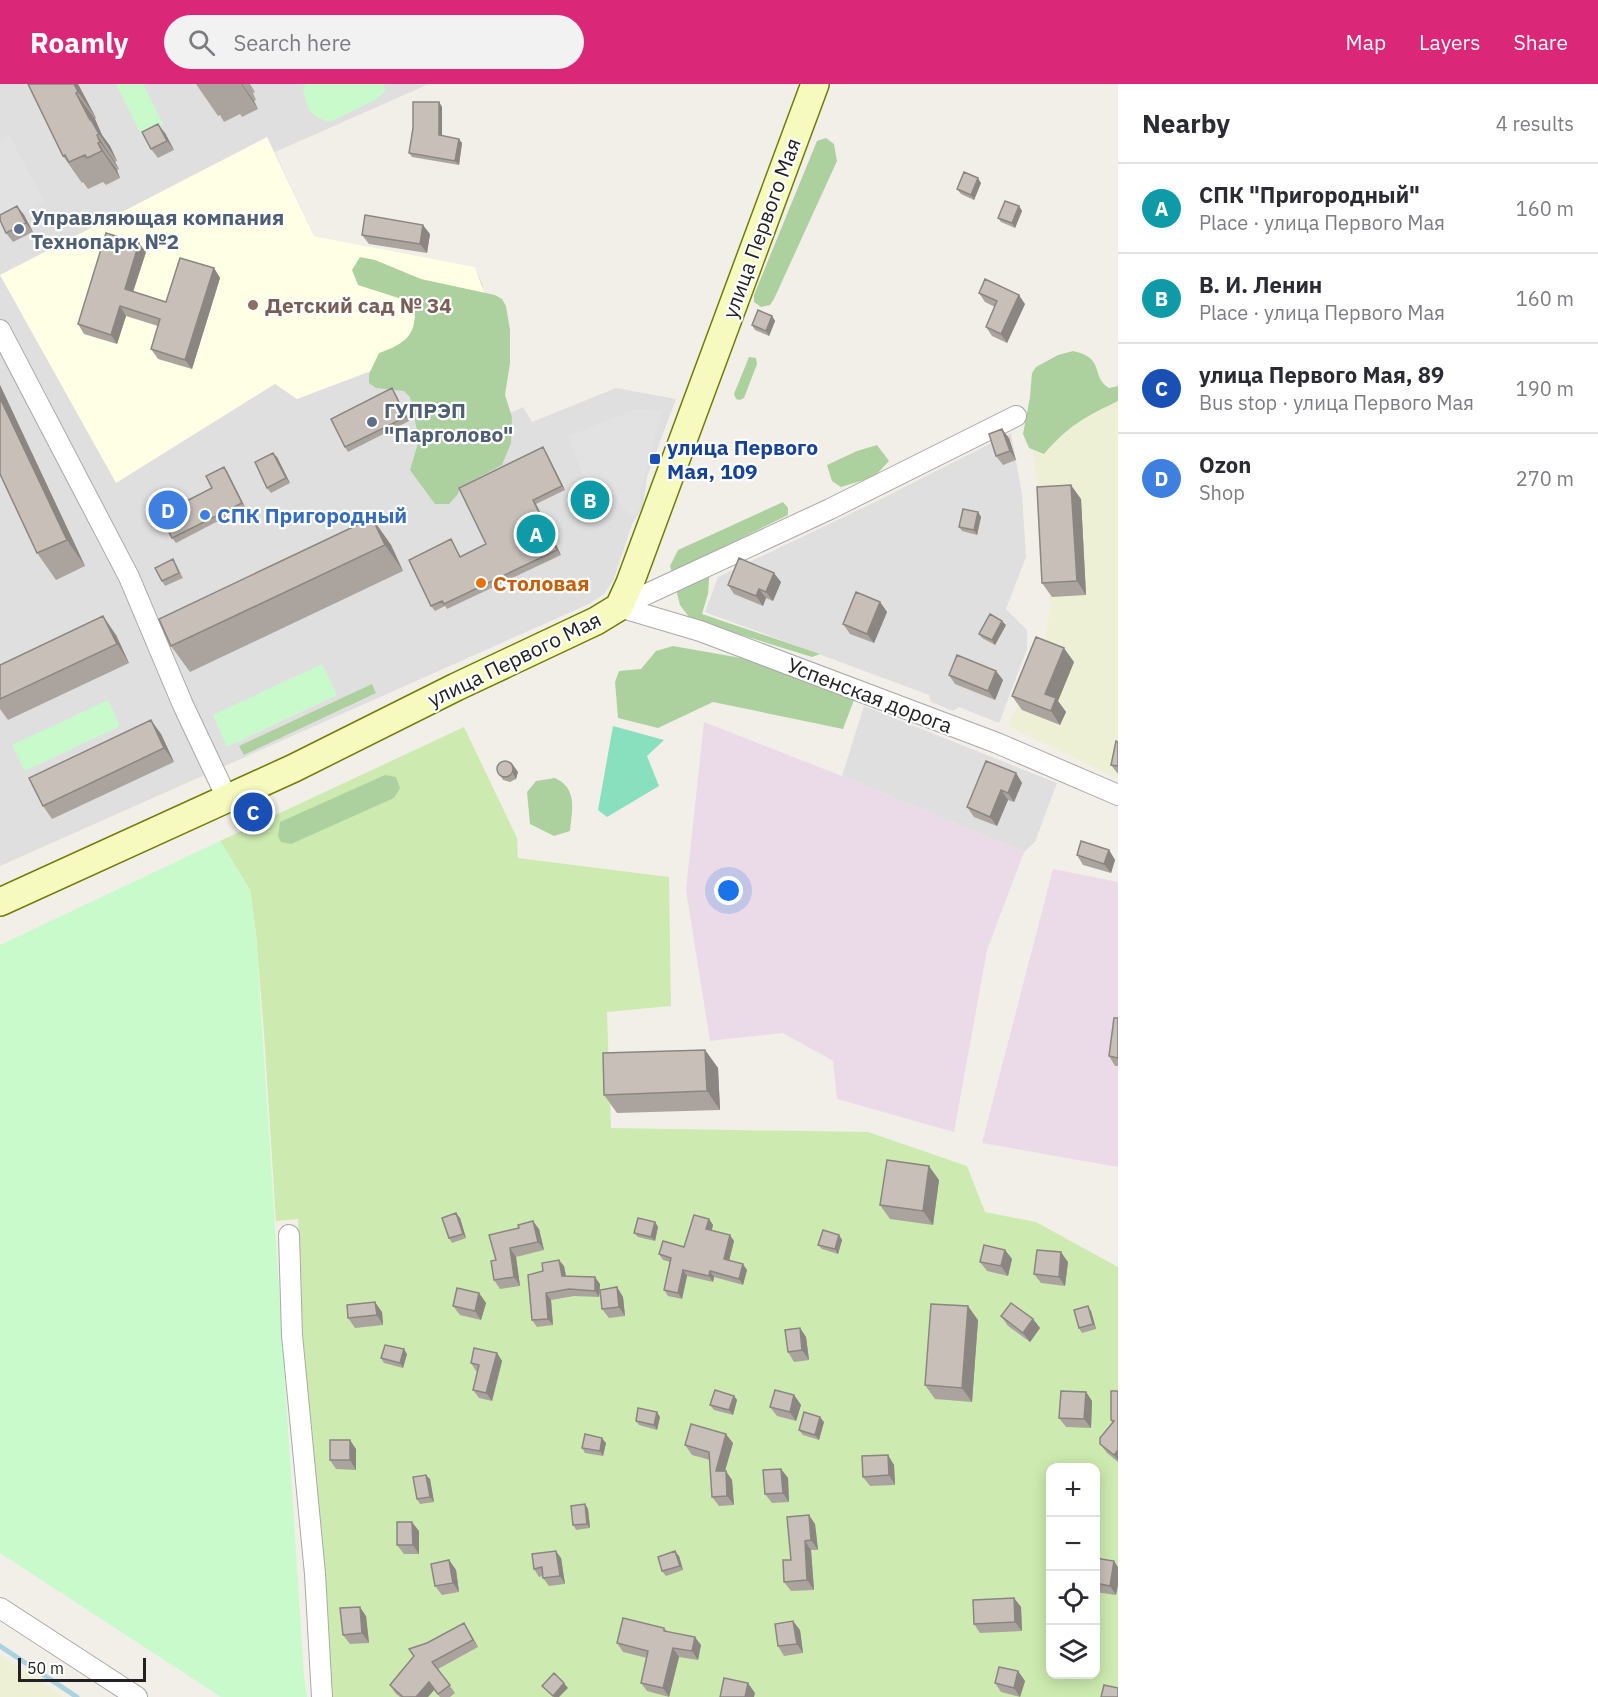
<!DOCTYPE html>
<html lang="en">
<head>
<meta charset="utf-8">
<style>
	:root { --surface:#fff; --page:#f2f2f3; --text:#2b2b33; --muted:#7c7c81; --line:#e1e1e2; --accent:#db2777 }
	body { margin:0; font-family:"IBM Plex Sans",sans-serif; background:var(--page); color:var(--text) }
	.controls { position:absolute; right:18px; bottom:18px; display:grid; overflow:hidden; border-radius:12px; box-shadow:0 3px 15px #0003 }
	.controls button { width:54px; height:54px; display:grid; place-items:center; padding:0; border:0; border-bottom:2px solid var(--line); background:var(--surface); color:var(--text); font:30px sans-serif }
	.scale { position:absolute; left:18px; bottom:15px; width:128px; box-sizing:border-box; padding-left:6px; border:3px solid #222; border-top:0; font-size:16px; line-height:21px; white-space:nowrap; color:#222; -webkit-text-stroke:4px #fff; paint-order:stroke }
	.you { position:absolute; left:729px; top:807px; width:21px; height:21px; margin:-15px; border:4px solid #fff; border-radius:50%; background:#1a73e8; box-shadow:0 0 0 9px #1a73e833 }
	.badge { display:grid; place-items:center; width:39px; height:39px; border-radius:50%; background:var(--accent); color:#fff; font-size:20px; font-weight:700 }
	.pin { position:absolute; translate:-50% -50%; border:3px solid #fff; box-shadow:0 2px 6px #0006 }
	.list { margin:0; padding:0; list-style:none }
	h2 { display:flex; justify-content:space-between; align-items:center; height:78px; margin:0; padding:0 24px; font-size:26px }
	h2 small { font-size:20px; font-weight:400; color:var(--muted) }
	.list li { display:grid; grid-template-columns:39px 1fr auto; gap:18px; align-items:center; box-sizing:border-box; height:90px; padding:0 24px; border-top:2px solid var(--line) }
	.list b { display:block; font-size:22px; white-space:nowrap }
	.list p { margin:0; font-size:20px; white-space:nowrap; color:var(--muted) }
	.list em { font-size:20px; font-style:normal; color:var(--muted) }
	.icon { flex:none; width:33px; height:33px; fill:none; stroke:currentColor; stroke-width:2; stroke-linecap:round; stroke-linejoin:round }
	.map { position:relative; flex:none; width:1118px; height:1613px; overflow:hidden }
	header { display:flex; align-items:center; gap:36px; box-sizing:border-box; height:84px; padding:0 30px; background:var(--accent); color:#fff }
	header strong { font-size:28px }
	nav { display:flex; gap:33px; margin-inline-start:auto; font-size:21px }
	.search { width:420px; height:54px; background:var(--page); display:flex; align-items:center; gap:15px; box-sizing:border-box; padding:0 21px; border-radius:33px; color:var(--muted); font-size:22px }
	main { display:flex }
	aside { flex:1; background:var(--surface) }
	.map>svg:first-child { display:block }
	.residential { fill:#e0dfdf }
	.industrial { fill:#ebdbe8 }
	.education { fill:#ffffe5 }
	.farmland { fill:#eef0d5 }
	.grass { fill:#cdebb0; fill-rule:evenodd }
	.forest { fill:#add19e }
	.park { fill:#c8facc }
	.pitch { fill:#88e0be }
	.parking { fill:#e2e2e2 }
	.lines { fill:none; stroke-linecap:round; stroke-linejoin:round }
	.stream { stroke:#aad3df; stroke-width:5 }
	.street-casing { stroke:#a9a9a9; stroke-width:22 }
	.secondary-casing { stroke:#707d05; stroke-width:30 }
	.street { stroke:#fff; stroke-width:20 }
	.secondary { stroke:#f7fabf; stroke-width:27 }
	.wall { fill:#aba49e }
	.shaded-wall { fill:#8b8681 }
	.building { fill:#c7bfb8; stroke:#8b8681; stroke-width:1.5 }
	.service-dot { fill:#5c6f8a; stroke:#fff; stroke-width:2 }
	.education-dot { fill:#8d6e63; stroke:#fff; stroke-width:2 }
	.transit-dot { fill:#1a4fb4; stroke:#fff; stroke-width:2 }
	.shop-dot { fill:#3f7fe0; stroke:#fff; stroke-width:2 }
	.food-dot { fill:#e8710a; stroke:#fff; stroke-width:2 }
	.labels { text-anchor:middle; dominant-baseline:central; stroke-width:4.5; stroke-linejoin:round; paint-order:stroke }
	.service-label { font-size:21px; font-weight:bold; fill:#4e5e75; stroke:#fff; text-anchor:start }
	.street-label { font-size:21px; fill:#222; stroke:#fff }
	.education-label { font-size:21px; font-weight:bold; fill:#785e54; stroke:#fff; text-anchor:start }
	.transit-label { font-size:21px; font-weight:bold; fill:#164399; stroke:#fff; text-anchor:start }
	.shop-label { font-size:21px; font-weight:bold; fill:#366cbe; stroke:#fff; text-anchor:start }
	.food-label { font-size:21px; font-weight:bold; fill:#c56008; stroke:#fff; text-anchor:start }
</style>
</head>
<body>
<header>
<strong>Roamly</strong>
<div class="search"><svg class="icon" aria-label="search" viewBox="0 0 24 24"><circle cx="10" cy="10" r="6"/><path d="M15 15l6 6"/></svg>Search here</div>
<nav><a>Map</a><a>Layers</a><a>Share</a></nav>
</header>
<main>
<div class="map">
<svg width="1118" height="1613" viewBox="0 0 1118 1613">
	<rect width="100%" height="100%" fill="#f2efe9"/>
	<!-- residential -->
	<path class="residential" d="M0,0H429L275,68L314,152L475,183L483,202L451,356L523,323L532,338L616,304L676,315L647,393L643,423L632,440L613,497L604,510L589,520L0,782Z
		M1011,349L1022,410L1026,473L1006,525L1027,546V565L999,639L959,623L953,627L931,618L929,611L705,528L718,493L877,417Z
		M864,622L1057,699L1035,758L1024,768L842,692Z"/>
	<!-- industrial -->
	<path class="industrial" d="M704,638L842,692L1024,768L987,866L954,1048L837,1015L833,977L783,949L710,957L686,806Z
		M1053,785L1118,798V1083L982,1059Z"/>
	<!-- education -->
	<path class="education" d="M267,53L314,152L475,183L495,240L297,315L275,300L116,399L0,191Z"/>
	<!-- farmland -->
	<path class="farmland" d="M1118,305V695L1008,642L1045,563L1050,519L1031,345Z
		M0,1571L64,1613H0Z"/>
	<!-- grass -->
	<path class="grass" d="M464,643L517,754L518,774L669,793L671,922L607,928L611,1044L868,1048L967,1082L985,1128L1036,1138L1118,1183V1613H330L305,1297L298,1135L276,1137L264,949L256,850L250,806L220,757ZM1050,1384H1096V1590H1050Z"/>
	<!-- forest -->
	<path class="forest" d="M826,54L834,60L837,77L774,215L770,221L761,223L754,218V211L817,57Z
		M360,173L375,176L421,195L495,211L502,215L506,222L510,246V279L505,311L512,333L511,359L502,381L460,403L458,410L449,420H435L410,386L419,356L410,313L404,307L376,304L369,299V290L379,269C407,259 418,250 414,219L358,201L352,186Z
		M1073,267C1106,274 1090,292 1109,304L1118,302V317C1085,333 1069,341 1044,370L1029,364L1023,350L1030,313L1032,289L1036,283L1058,271Z
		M749,273L756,274L757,280L744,314L740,316L736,315L734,310Z
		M877,361L889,377L874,393L841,403L832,397L827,381L857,367Z
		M783,418L788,424V431L711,469L708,510L702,530L820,570L812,573L696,537L689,533L680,521L670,482L678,466Z
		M673,562L741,574L854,616L843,645L713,618L658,644L618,634L615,598L619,587L641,585L656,567Z
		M372,600L376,609L244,671L239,662Z
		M385,691L396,693L400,704L394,714L291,760L281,758L278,752L280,738Z
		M555,694C578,705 572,725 570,747L554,752L530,740L527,708L536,697Z"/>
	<!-- park -->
	<path class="park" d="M116,0H143L163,40L141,50Z
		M306,0H384L385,7L377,15L330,38C309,32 307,25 303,4Z
		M322,580L337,611L227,663L213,631Z
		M108,616L120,642L25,687L12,661Z
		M220,757L250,806L256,850L304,1591L307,1613H221L0,1469V861Z"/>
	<!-- pitch -->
	<path class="pitch" d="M613,642L664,656L647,672L659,702L607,733L598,726Z"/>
	<!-- parking -->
	<path class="parking" d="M10,52L44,117L0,139V57Z
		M636,325L662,327L639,413L641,423L632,434L610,407L591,400L585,396L568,352Z"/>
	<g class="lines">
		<!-- stream -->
		<path class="stream" d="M0,1562L77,1613"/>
		<defs>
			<path id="street" d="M0,246L129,493L183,621L227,714
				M619,523L700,547L997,659L1118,711
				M619,523L830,425L1016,332
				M289,1151L292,1251L315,1490L322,1613
				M0,1524L137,1613"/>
			<path id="secondary" d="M0,818L294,684L456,603L596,537L619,523L630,499L815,0"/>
		</defs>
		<!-- street casing -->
		<use href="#street" class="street-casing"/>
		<!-- secondary casing -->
		<use href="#secondary" class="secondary-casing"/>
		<!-- street -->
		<use href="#street" class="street"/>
		<!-- secondary -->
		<use href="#secondary" class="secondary"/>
	</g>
	<!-- wall -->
	<path class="wall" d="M28,0H78L96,34L95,35L102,51L110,62L117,77L115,78L119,85L117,86L120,94L106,101L103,98L88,105L83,98L82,99L63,72Z
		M196,0H250L255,8L253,9L256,16L254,17L258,25L242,33L240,30L224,38L220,31L218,32Z
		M439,18L442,23V52L462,59L459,81L412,73L409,69Z
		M165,49L174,66L158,74L151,65Z
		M981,99L974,116L961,110L957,105Z
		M17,122L24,131L33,148L13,158L6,149Z
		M1019,122L1022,127L1015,144L1001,138L998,134Z
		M430,150L427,169L369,160L362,151Z
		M146,168L133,208L166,218L214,184L220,194L192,285L158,275L151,265L158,242L126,232L117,260L84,250L78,240Z
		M979,209L1025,220L1007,259L992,252L986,243L995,223L985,218Z
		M772,232L775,237L769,252L755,246L752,241Z
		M0,301L85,482L56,496L37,469L0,390Z
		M395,309L409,337L348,368L345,363Z
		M1009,354L1016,376L1003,381L996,372Z
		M543,363L546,368L565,406L536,420L561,471L447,525L445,522L435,527L431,522L451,455L460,473L486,460Z
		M277,373L290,399L271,409L267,404Z
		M224,383L245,423L176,459L172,454L181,414L183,418L212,404Z
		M1081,415L1086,511L1052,513L1042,499Z
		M978,428L981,433L977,451L962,447L959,443Z
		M372,434L391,461L403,487L190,588L171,562Z
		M176,480L183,494L165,502L162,497Z
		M781,498L773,517L766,514L763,522L734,510L728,501Z
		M880,518L887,528L874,559L850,550L843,540Z
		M1006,541L995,561L982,554L979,550Z
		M116,551L129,579L8,636L0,625V581Z
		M1074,578L1058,617L1066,628L1060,641L1022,626L1012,612Z
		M996,587L1003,596L995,616L955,600L949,591Z
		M161,650L174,678L52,735L43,722Z
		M1118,658V690L1111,681Z
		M497,686L518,688L516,695L510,698L503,696Z
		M1016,689L1022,699L1014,718L1008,716L997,742L974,733L967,723Z
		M1109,766L1115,776L1111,789L1083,781L1077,771Z
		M1118,934V982H1115L1109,972Z
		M705,966L718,984L720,1026L617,1029L604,1011Z
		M939,1096L933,1141L890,1135L880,1121Z
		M460,1134L466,1154L452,1159L449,1154Z
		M709,1135L713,1141L712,1146L734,1157L729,1177L747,1186L743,1201L714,1193L713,1198L687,1192L682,1215L668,1212L664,1206L670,1178L663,1176L659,1170L684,1163Z
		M655,1138L658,1143L655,1157L638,1153L634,1149Z
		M539,1145L544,1166L516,1173L520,1202L500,1205L494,1196L496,1176L489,1151Z
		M839,1151L842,1156L838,1170L822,1165L818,1161Z
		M1005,1166L1012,1175L1008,1192L987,1187L980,1178Z
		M1068,1178L1065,1202L1041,1199L1034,1190Z
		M564,1182L566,1192L600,1200V1206L617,1203L623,1213L625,1232L609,1234L602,1225L600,1206L599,1213L574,1212L551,1216L553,1241L537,1243L532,1236L528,1191Z
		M479,1209L486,1219L481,1236L460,1231L453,1222Z
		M1091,1227L1096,1245L1082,1249L1079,1244Z
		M382,1228L383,1241L355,1244L348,1234Z
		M1001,1232L1033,1235L1040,1244L1030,1258L1008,1242Z
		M978,1236L972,1318L935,1315L925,1301Z
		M800,1244L806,1253L809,1276L794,1278L788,1268Z
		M497,1269L502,1277L492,1317L479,1314L473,1306L478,1288L476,1287L471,1279Z
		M407,1270L403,1284L384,1279L381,1274Z
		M1118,1307V1378L1107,1369L1100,1360L1112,1339L1111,1336Z
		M1086,1308L1092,1317L1091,1344L1066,1343L1059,1334Z
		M794,1311L801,1321L796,1337L777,1332L770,1323Z
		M734,1312L737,1316L733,1331L714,1326L710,1321Z
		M660,1333L657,1346L639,1341L636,1337Z
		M824,1338L819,1356L803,1351L799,1346Z
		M606,1359L603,1372L585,1369L582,1364Z
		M733,1359L725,1387L732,1396L734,1421L719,1422L712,1413L710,1376L692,1371L685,1361Z
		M356,1365V1386L336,1385L330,1376Z
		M888,1371L894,1381L895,1401L870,1402L863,1393Z
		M781,1385L788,1394L789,1418L772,1419L765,1410Z
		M430,1395L434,1418L420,1420L417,1415Z
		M585,1420L588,1425L590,1444L576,1446L573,1441Z
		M815,1440L818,1466H811L814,1506L791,1507L784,1498L791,1476Z
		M419,1447V1470H404L397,1461Z
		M679,1472L683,1486L666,1492L662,1487Z
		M561,1474L565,1500L549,1502L543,1494V1492L539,1493L534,1485Z
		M1095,1474L1116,1511L1095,1508Z
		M449,1476L456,1486L459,1508L442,1511L435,1502Z
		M1014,1514L1021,1523L1022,1547L980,1549L974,1540Z
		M366,1532L369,1559L350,1560L343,1551Z
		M464,1539L478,1563L438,1585L455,1609L450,1613H440L434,1606L428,1613H400L395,1609L390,1601L427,1559Z
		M664,1544L667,1547L701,1561L698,1576L679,1573L669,1613L647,1607L641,1599L647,1574L623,1568L617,1559Z
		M800,1546L803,1569L784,1572L778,1562Z
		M1018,1587L1025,1597L1020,1613L1001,1608L995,1599Z"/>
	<!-- shaded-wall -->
	<path class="shaded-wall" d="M74,0H78L96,34L78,8Z
		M241,0H242L254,17L258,25Z
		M76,9L95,35L102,51L110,62L117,77L90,36Z
		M439,18L442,23V56L439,51Z
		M158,40L165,49L174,66L167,57Z
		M97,51L115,78L119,85L100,58Z
		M459,55L462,59L459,81L455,77Z
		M98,59L117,86L120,94L102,67Z
		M978,94L981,99L974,116L971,111Z
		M17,122L24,131L33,148L26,139Z
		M1019,122L1022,127L1015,144L1012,139Z
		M423,141L430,150L427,169L420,160Z
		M139,159L146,168L131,214L125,205Z
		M214,184L220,194L192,285L185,276Z
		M1019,211L1025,220L1007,259L1001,250Z
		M120,222L126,232L117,260L111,251Z
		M772,232L775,237L769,252L766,247Z
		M0,301L85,482L67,456L0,314Z
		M392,304L395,309L409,337L406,333Z
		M1002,345L1009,354L1016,376L1010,367Z
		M543,363L546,368L565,406L562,402Z
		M273,369L277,373L290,399L286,394Z
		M224,383L227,387L245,423L242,419Z
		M1071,401L1081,415L1086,511L1077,497Z
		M533,416L536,420L561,471L557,466Z
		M978,428L981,433L977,451L974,446Z
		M372,434L391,461L403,487L385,461Z
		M774,489L781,498L773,517L766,508Z
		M759,505L766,514L763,522L756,512Z
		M880,518L887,528L874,559L867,550Z
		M103,532L116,551L129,579L117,560Z
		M1002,537L1006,541L995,561L992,556Z
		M1064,564L1074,578L1058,617L1066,628L1060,641L1051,627L1045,610Z
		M996,587L1003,596L995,616L988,607Z
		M151,636L161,650L174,678L164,664Z
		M511,678L518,688L516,695L513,690Z
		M1016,689L1022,699L1014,718L1008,709Z
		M1001,706L1008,716L997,742L990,733Z
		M1109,766L1115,776L1111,789L1104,780Z
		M705,966L718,984L720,1026L707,1007Z
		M929,1082L939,1096L933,1141L923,1127Z
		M456,1129L460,1134L466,1154L463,1150Z
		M709,1135L713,1141L710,1151L706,1145Z
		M533,1137L539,1145L544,1166L538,1158Z
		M655,1138L658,1143L655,1157L651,1153Z
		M730,1151L734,1157L728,1181L724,1175Z
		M839,1151L842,1156L838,1170L835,1165Z
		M510,1164L516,1173L520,1202L514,1193Z
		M1005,1166L1012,1175L1008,1192L1001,1182Z
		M1061,1168L1068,1178L1065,1202L1059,1193Z
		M559,1176L564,1182L567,1198L562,1192Z
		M743,1180L747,1186L743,1201L739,1195Z
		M683,1186L687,1192L682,1215L678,1209Z
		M710,1187L714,1193L713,1198L709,1192Z
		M595,1193L600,1200L599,1213L595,1207Z
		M617,1203L623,1213L625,1232L619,1223Z
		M479,1209L486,1219L481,1236L475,1227Z
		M546,1209L551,1216L553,1241L548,1235Z
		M375,1218L382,1228L383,1241L377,1231Z
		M968,1222L978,1236L972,1318L962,1304Z
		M1088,1222L1091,1227L1096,1245L1093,1240Z
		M1033,1235L1040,1244L1030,1258L1023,1249Z
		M800,1244L806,1253L809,1276L802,1266Z
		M404,1265L407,1270L403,1284L400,1279Z
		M497,1269L502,1277L492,1317L486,1309Z
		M1086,1308L1092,1317L1091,1344L1084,1335Z
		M794,1311L801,1321L796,1337L790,1328Z
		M734,1312L737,1316L733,1331L729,1326Z
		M657,1328L660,1333L657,1346L654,1341Z
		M820,1333L824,1338L819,1356L815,1351Z
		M726,1350L733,1359L722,1397L716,1387Z
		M602,1354L606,1359L603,1372L600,1367Z
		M350,1356L356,1365V1386L350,1376Z
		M1118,1366V1376L1114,1371Z
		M888,1371L894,1381L895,1401L889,1391Z
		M781,1385L788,1394L789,1418L783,1409Z
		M726,1387L732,1396L734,1421L727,1412Z
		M426,1391L430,1395L434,1418L430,1413Z
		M585,1420L588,1425L590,1444L587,1440Z
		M809,1431L815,1440L818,1466L811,1456Z
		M412,1438L419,1447V1470L413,1461Z
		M805,1457L811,1466L814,1506L807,1496Z
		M556,1467L561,1474L565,1500L560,1492Z
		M675,1467L679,1472L683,1486L680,1482Z
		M449,1476L456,1486L459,1508L453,1499Z
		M1114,1477L1118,1483V1502L1116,1511L1110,1502Z
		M1014,1514L1021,1523L1022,1547L1015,1538Z
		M360,1523L366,1532L369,1559L362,1549Z
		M793,1537L800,1546L803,1569L797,1560Z
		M464,1539L469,1547L478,1563L473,1556Z
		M695,1553L701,1561L698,1576L692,1567Z
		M673,1564L679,1573L669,1613L663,1604Z
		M1018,1587L1025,1597L1020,1613L1014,1604Z
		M429,1598L434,1606L428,1613H416Z
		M564,1599L568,1604L559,1613H554L553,1612Z
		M748,1599L755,1609L754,1613H745Z"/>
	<!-- building -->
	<path class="building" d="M28,0H74L78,8L76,9L90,36H91L99,50L97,51L100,58L98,59L102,67L87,74L85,71L69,78L65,71L63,72Z
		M413,18H439V51L459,55L455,77L409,69L413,44Z
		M158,40L167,57L151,65L142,48Z
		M964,88L978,94L971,111L957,105Z
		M1005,117L1019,122L1012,139L998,134Z
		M17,122L26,139L6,149L0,136V131Z
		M365,131L423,141L420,160L362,151Z
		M106,149L139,159L125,205L166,218L180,174L214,184L185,276L151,265L160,235L120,222L111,251L78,240Z
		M985,195L1019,211L1001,250L986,243L997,217L979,209Z
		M758,226L772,232L766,247L752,241Z
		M392,304L406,333L345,363L331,335Z
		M0,314L67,456L37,469L0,390Z
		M1002,345L1010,367L996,372L989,350Z
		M543,363L562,402L533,416L557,466L444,520L442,517L431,522L409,476L451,455L460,473L486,460L459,404Z
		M273,369L286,394L267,404L255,378Z
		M224,383L242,419L172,454L155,421L178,409L183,419L212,404L206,392Z
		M1071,401L1077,497L1042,499L1037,403Z
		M963,425L978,428L974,446L959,443Z
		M372,434L385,461L171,562L159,535Z
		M739,474L774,489L766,508L759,505L756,512L728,501Z
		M173,475L179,489L162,497L155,484Z
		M856,508L880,518L867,550L843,540Z
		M990,530L1002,537L992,556L979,550Z
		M103,532L117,560L0,615V581Z
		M1036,553L1064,564L1045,610L1056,614L1051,627L1012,612Z
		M957,571L996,587L988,607L949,591Z
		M151,636L164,664L43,722L29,694Z
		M1116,657L1118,658V682L1111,681Z
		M497 685a8 8 0 1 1 16 0a8 8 0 1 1-16 0Z
		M986,677L1016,689L1008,709L1001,706L990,733L967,723Z
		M1081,757L1109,766L1104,780L1077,771Z
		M1114,934H1118V974L1109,972Z
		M705,966L707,1007L604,1011L603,969Z
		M887,1076L929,1082L923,1127L880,1121Z
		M456,1129L463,1150L449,1154L442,1134Z
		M694,1131L709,1135L706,1145L730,1151L724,1175L743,1180L739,1195L710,1187L709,1192L683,1186L678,1209L664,1206L671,1174L659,1170L663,1157L684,1163Z
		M638,1134L655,1138L651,1153L634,1149Z
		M533,1137L538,1158L510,1164L514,1193L494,1196L491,1177L496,1176L489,1151L519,1144L518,1141Z
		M823,1146L839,1151L835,1165L818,1161Z
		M984,1161L1005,1166L1001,1182L980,1178Z
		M1037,1166L1061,1168L1059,1193L1034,1190Z
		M559,1176L562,1192L595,1193V1207L569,1205L546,1209L548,1235L532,1236L528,1191L543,1187L542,1179Z
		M617,1203L619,1223L602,1225L600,1206Z
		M457,1204L479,1209L475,1227L453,1222Z
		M375,1218L377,1231L348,1234L347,1221Z
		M1011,1219L1033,1235L1023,1249L1001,1232Z
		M931,1220L968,1222L962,1304L925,1301Z
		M1088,1222L1093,1240L1079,1244L1074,1226Z
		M800,1244L802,1266L788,1268L785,1246Z
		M385,1261L404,1265L400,1279L381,1274Z
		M474,1264L497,1269L486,1309L473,1306L479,1281L471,1279Z
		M715,1306L734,1312L729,1326L710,1321Z
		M775,1306L794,1311L790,1328L770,1323Z
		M1061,1307L1086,1308L1084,1335L1059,1334Z
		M1111,1307H1118V1366L1114,1371L1100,1360V1354L1114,1337L1111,1336Z
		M638,1324L657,1328L654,1341L636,1337Z
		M804,1328L820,1333L815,1351L799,1346Z
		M691,1340L726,1350L716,1387H726L727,1412L712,1413L709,1368L685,1361Z
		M585,1350L602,1354L600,1367L582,1364Z
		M330,1356H350V1376H330Z
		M888,1371L889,1391L863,1393L862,1372Z
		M781,1385L783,1409L765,1410L763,1386Z
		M426,1391L430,1413L417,1415L413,1393Z
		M585,1420L587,1440L573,1441L571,1422Z
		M809,1431L811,1456L805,1457L807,1496L784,1498L783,1476H791L787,1433Z
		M397,1438H412L413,1461H397Z
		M556,1467L560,1492L543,1494L542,1483L534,1485L532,1470Z
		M675,1467L680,1482L662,1487L658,1473Z
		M1095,1474L1114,1477L1110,1502L1095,1499Z
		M449,1476L453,1499L435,1502L431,1480Z
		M1014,1514L1015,1538L974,1540L973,1516Z
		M360,1523L362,1549L343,1551L340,1524Z
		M623,1534L664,1544V1547L695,1553L692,1567L673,1564L663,1604L641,1599L648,1567L617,1559Z
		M793,1537L797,1560L778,1562L775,1540Z
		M464,1539L473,1556L432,1578L450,1601L438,1610L429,1598L416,1613H403L390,1601L414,1572L409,1565L427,1559Z
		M999,1583L1018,1587L1014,1604L995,1599Z
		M554,1589L564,1599L553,1612L542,1602Z
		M724,1594L748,1599L745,1613H720Z
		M1104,1601L1118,1604V1613H1101Z"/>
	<!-- markers -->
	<g class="service-dot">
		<circle cx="19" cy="145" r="6"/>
		<circle cx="372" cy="338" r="6"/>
	</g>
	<circle class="education-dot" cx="253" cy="221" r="6"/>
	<rect class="transit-dot" x="649" y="369" width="12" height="12" rx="3"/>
	<circle class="shop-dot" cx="205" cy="431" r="6"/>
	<circle class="food-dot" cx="481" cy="499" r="6"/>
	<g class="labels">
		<!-- service labels -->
		<g class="service-label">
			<text x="31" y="133">Управляющая компания<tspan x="31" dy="24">Технопарк №2</tspan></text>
			<text x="384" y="326">ГУПРЭП<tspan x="384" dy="24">"Парголово"</tspan></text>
		</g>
		<!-- street labels -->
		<g class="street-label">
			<text transform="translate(761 144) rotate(-70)">улица Первого Мая</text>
			<text transform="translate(514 575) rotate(-26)">улица Первого Мая</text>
			<text transform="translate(870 611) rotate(21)">Успенская дорога</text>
		</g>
		<!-- education labels -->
		<g class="education-label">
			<text x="265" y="221">Детский сад № 34</text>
		</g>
		<!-- transit labels -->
		<g class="transit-label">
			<text x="667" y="363">улица Первого<tspan x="667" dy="24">Мая, 109</tspan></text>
		</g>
		<!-- shop labels -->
		<g class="shop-label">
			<text x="217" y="431">СПК Пригородный</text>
		</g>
		<!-- food labels -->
		<g class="food-label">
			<text x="493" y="499">Столовая</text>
		</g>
	</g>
</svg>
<div class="controls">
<button>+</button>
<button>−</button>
<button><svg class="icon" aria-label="locate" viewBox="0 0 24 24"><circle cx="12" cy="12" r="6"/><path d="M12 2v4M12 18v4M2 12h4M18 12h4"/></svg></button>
<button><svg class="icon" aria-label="layers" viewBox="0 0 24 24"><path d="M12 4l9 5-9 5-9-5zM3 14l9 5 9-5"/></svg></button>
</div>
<div class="scale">50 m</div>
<div class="you"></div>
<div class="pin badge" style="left:536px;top:450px;background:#0f9aa8">A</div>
<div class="pin badge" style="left:590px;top:416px;background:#0f9aa8">B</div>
<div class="pin badge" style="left:253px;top:728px;background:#1a4fb4">C</div>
<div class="pin badge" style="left:168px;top:426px;background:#3f7fe0">D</div>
</div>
<aside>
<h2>Nearby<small>4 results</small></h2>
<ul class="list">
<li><span class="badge" style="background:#0f9aa8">A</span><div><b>СПК &quot;Пригородный&quot;</b><p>Place · улица Первого Мая</p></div><em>160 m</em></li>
<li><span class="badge" style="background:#0f9aa8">B</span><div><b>В. И. Ленин</b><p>Place · улица Первого Мая</p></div><em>160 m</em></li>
<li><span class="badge" style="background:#1a4fb4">C</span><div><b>улица Первого Мая, 89</b><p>Bus stop · улица Первого Мая</p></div><em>190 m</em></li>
<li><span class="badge" style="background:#3f7fe0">D</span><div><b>Ozon</b><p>Shop</p></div><em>270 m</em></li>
</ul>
</aside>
</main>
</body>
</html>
